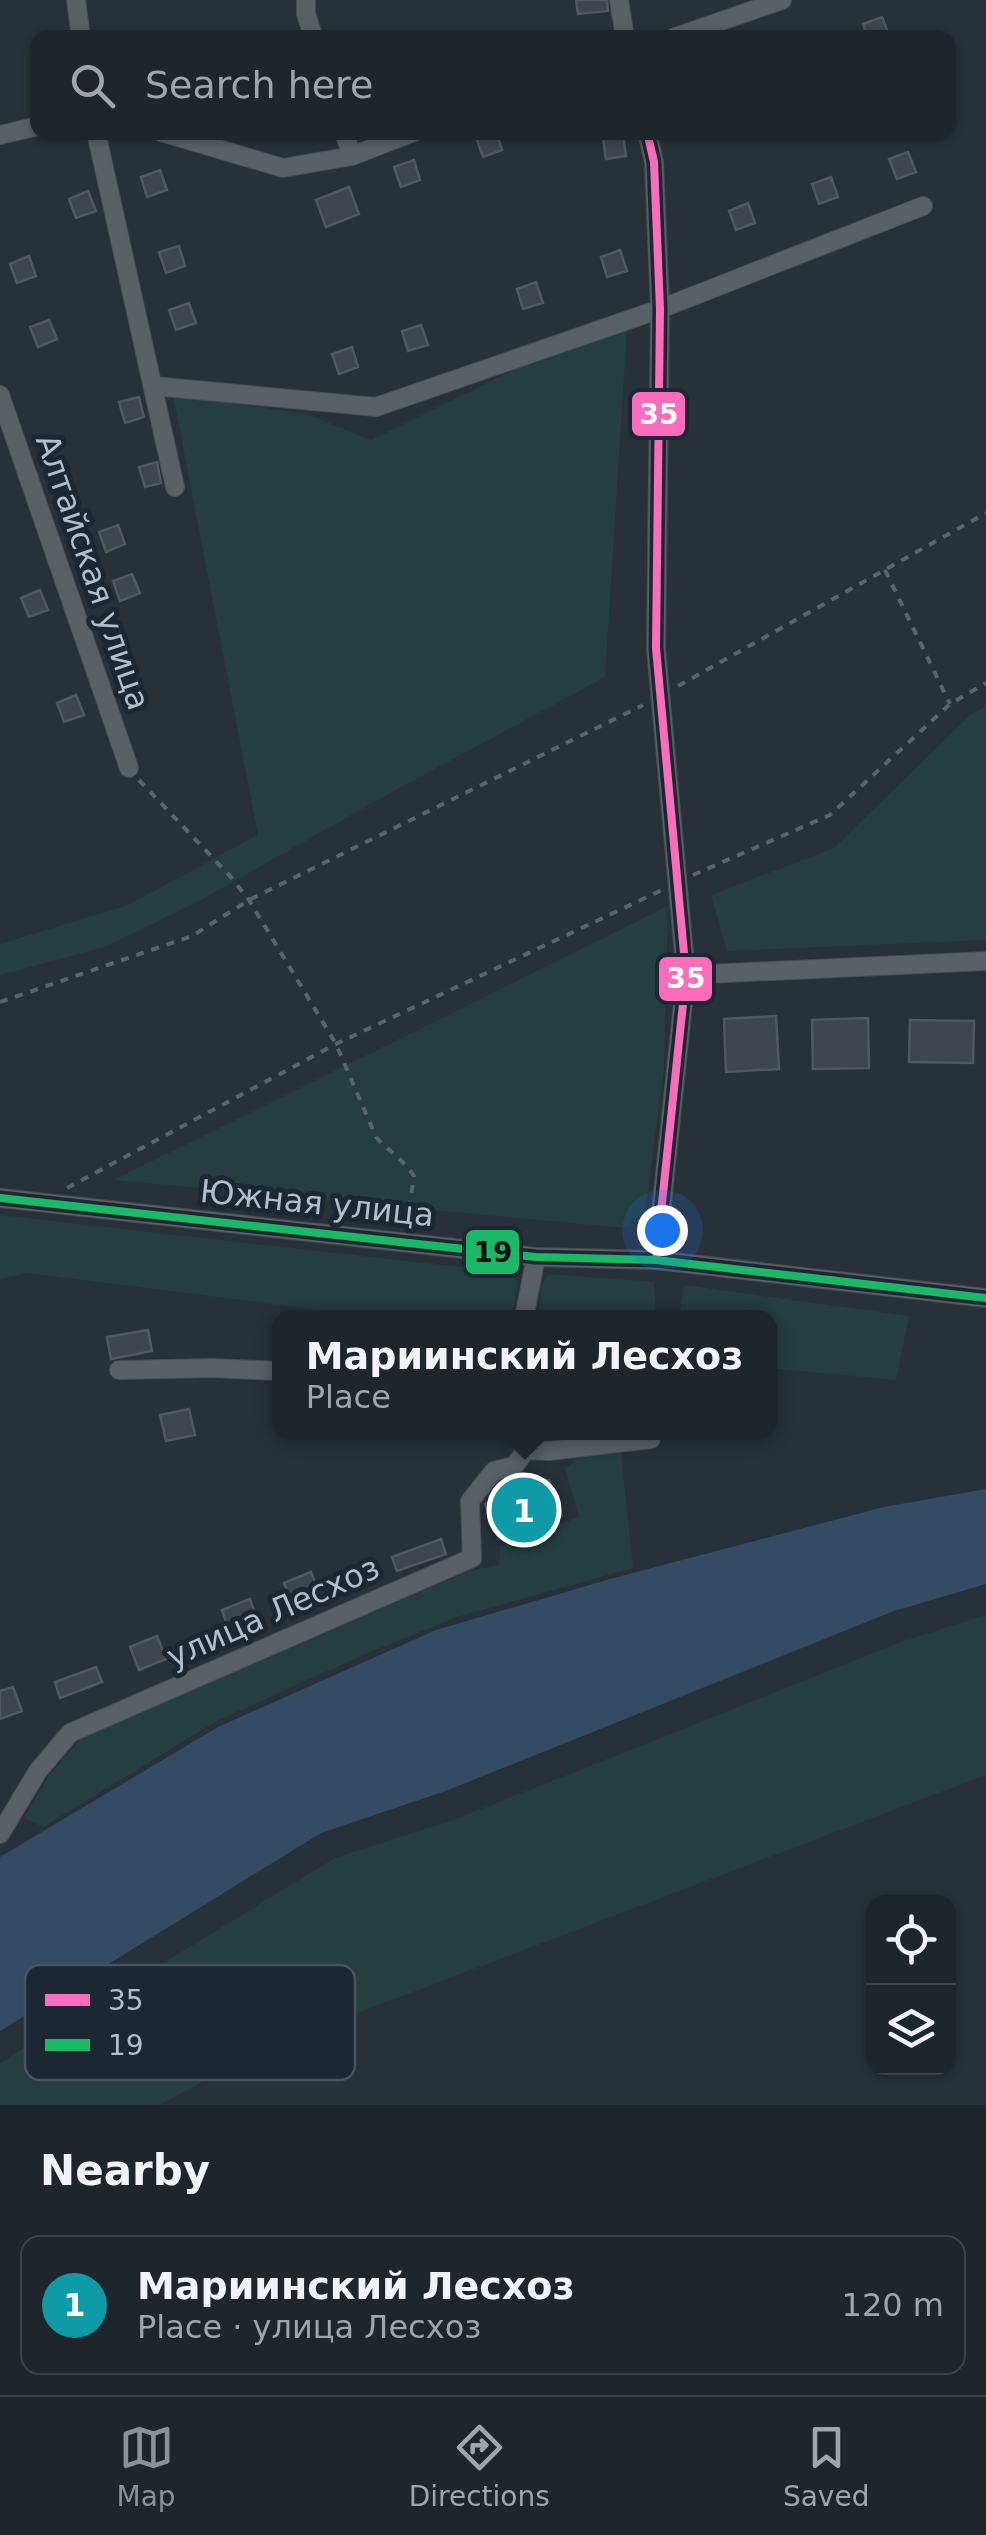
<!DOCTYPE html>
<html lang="en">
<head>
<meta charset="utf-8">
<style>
	:root { --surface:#1e252b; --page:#262d33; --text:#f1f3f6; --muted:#a1a5a9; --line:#3c4247; --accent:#8c9099 }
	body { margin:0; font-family:"DejaVu Sans",sans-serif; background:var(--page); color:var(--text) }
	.controls { position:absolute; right:30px; bottom:30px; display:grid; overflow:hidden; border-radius:20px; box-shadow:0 2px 8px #0004 }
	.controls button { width:90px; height:90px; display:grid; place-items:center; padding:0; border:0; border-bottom:2px solid var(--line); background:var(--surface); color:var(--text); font:50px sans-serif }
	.you { position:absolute; left:662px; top:1230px; width:35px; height:35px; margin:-25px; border:8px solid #fff; border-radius:50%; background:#1a73e8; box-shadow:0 0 0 15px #1a73e833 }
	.badge { display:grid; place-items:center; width:65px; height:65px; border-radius:50%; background:var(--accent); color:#fff; font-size:32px; font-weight:700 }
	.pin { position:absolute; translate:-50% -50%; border:5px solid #fff; box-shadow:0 2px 10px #0006 }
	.popup { position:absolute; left:272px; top:1310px; width:505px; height:130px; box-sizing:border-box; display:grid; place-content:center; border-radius:20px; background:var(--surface); filter:drop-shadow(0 2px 8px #0005); font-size:32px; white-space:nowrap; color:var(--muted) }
	.popup b { font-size:38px; color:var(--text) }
	.popup::after { content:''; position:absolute; left:50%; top:100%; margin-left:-20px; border:20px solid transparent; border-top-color:var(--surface) }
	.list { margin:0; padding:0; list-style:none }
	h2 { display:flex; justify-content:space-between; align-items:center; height:130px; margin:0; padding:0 40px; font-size:42px }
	h2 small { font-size:32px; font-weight:400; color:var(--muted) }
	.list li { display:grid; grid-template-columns:65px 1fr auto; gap:30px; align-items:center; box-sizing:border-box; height:140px; margin:0 20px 20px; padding:0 20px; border:2px solid var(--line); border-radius:20px }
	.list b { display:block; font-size:38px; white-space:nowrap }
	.list p { margin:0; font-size:32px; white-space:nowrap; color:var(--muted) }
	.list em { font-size:32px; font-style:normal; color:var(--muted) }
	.icon { flex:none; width:55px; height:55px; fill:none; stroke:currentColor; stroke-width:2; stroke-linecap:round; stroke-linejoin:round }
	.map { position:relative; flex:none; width:986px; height:2105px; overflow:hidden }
	.search { position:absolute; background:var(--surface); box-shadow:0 2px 8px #0004; left:30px; right:30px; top:30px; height:110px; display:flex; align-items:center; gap:25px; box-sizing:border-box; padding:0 35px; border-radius:20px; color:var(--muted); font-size:38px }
	.sheet { height:290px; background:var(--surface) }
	nav { display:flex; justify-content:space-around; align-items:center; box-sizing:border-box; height:140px; border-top:2px solid var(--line); background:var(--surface); font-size:28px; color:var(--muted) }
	nav a { display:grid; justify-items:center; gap:5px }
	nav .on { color:var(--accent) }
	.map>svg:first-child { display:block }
	.green { fill:#253e3f }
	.water { fill:#334c64 }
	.building { fill:#3e454c; stroke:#505860; stroke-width:2.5 }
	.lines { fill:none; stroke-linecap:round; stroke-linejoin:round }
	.minor-casing { stroke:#474d53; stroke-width:20 }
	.path { stroke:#5c6369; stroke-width:4; stroke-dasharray:8 8; stroke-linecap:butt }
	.minor { stroke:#596066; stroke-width:18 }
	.bus-1-casing { stroke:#1b2834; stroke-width:15 }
	.bus-2-casing { stroke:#1b2834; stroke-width:15 }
	.bus-1 { stroke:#fb6dba; stroke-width:8 }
	.bus-2 { stroke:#1ab867; stroke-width:8 }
	.labels { text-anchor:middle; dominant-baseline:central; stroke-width:10; stroke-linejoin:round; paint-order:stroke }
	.street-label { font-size:32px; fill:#b2beca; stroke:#1b2834 }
	.key { fill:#1b2834; stroke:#485561; stroke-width:2.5 }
	.key-label { font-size:28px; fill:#b2beca }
	.line-badge { stroke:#1b2834; stroke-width:4 }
	.badge-label { font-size:28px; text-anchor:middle; font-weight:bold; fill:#fff }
	.pale-badge-label { font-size:28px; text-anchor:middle; font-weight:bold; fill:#111 }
</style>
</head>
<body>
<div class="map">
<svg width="986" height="2105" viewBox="0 0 986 2105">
	<rect width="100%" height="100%" fill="#283139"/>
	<!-- green -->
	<path class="green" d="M628,314L605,677L394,791L201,900L105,947L0,975V944L128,905L258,835L173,395L307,414L371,440Z
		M986,705V940L727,951L711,895L834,848L970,715Z
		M668,906L664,1069L645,1212L625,1228L114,1180Z
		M0,1215L512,1273L518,1282L511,1317H375L27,1273L0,1279Z
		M549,1274L654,1282L656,1317H538L541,1285Z
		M684,1285L909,1316L896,1380L769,1368V1318L679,1317Z
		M587,1453H621L633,1568L457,1617L363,1655L217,1721L43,1827L24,1818L49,1776L83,1736L469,1571L499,1565L500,1546L579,1517L565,1468Z
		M986,1615V1775L273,2045L159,2105H0V2063L335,1858L456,1819L904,1641Z"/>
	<!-- water -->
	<path class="water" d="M986,1489V1584L894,1611L443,1792L321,1833L0,2031V1857L218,1727L436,1630L610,1579L884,1507Z"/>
	<!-- building -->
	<path class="building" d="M576,0H607L608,11L578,14Z
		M882,17L890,38H868L863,24Z
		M488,132H496L502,150L483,157L476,137Z
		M623,135L626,156L606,159L603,138Z
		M908,152L916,172L897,179L889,159Z
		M414,160L420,180L401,187L394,167Z
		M160,170L167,190L147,197L141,177Z
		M831,177L838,197L819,204L812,184Z
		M349,187L359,214L326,227L316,200Z
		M88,191L96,211L76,218L69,199Z
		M748,203L755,223L736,230L729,211Z
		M179,246L185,266L166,273L159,252Z
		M620,250L627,271L607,277L601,257Z
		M29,256L36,276L17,283L10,264Z
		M536,282L543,303L523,309L517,289Z
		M189,303L196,323L176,330L169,310Z
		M49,320L57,339L38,347L30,327Z
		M421,325L428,345L408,351L402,331Z
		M352,347L358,367L339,374L332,354Z
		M139,397L144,417L125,423L119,402Z
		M157,462L161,483L145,487L139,467Z
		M118,525L125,544L106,552L99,532Z
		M132,574L140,593L120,601L113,581Z
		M40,590L48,610L29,617L21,598Z
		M76,695L84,715L64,722L57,703Z
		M776,1016L779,1069L726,1072L724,1019Z
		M868,1018L869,1068L813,1069L812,1020Z
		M910,1020L974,1021L973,1063L909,1062Z
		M148,1330L152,1351L111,1359L107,1337Z
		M189,1409L195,1435L166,1441L160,1415Z
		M549,1480L562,1516L499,1539L485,1504Z
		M441,1539L446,1554L397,1571L392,1557Z
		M311,1572L320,1595L293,1606L284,1583Z
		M250,1599L258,1621L229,1631L222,1610Z
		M157,1636L166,1659L139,1670L130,1647Z
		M96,1667L102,1682L60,1698L55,1682Z
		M13,1687L22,1711L0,1719V1691Z"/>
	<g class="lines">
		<defs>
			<path id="minor" d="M76,0L81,38
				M306,0V14L314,38
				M619,0L625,38
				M673,38L782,0
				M96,132L175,487
				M161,132L283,168L352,156L414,132
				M344,132L352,156
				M647,132L654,162L660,309L656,648L686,975L656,1260
				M0,135L38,126
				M154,386L376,407L660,309L923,206
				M0,395L129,768
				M686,975L986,961
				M0,1198L536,1257L656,1260L986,1298
				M524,1318L536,1257
				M119,1370L212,1368L279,1371
				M526,1450L549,1451L651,1439
				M0,1834L38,1771L70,1733L472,1558L470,1501L494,1471L514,1466L526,1450L522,1432"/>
		</defs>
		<!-- minor casing -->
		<use href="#minor" class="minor-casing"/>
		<!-- path -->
		<path class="path" d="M885,570L950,704
			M678,686L986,513
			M139,780L229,875L249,900L336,1044L376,1137C388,1151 404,1160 414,1176L406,1228
			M693,875L830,815L950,704L986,683
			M0,1002L192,936L249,900L643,705
			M67,1188L336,1044L662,890"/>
		<!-- minor -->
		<use href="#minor" class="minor"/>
		<defs>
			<path id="bus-1" d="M647,132L654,162L660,309L656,648L686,975L656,1260"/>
			<path id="bus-2" d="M0,1198L536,1257L656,1260L986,1298"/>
		</defs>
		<!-- bus-1 casing -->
		<use href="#bus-1" class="bus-1-casing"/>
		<!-- bus-2 casing -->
		<use href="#bus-2" class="bus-2-casing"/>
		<!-- bus-1 -->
		<use href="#bus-1" class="bus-1"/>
		<!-- bus-2 -->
		<use href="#bus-2" class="bus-2"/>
	</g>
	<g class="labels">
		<!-- street labels -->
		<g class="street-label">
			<text transform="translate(93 572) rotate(71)">Алтайская улица</text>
			<text transform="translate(317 1203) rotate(6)">Южная улица</text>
			<text transform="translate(273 1612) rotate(-24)">улица Лесхоз</text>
		</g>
	</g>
	<!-- legend -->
	<rect x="25" y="1965" width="330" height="115" rx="15" class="key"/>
	<rect x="45" y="1994" width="45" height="12" fill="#fb6dba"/>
	<rect x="45" y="2039" width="45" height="12" fill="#1ab867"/>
	<g class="key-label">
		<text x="108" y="2010">35</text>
		<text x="108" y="2055">19</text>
	</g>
	<g class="line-badge">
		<rect x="630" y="390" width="57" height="48" rx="10" fill="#fb6dba"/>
		<rect x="657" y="955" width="57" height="48" rx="10" fill="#fb6dba"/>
		<rect x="464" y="1228" width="57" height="48" rx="10" fill="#1ab867"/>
	</g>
	<g class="badge-label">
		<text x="659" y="424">35</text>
		<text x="686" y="988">35</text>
	</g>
	<g class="pale-badge-label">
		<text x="493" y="1262">19</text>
	</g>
</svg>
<div class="controls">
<button><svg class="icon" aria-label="locate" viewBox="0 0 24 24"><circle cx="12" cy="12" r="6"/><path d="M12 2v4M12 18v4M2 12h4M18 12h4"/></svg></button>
<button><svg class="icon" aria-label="layers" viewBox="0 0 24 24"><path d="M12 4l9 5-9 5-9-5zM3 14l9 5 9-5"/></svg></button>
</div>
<div class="you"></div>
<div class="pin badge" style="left:524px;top:1510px;background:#0f9aa8">1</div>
<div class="popup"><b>Мариинский Лесхоз</b>Place</div>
<div class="search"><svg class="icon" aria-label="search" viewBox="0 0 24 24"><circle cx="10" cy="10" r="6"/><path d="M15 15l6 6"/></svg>Search here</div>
</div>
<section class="sheet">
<h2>Nearby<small></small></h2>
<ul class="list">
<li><span class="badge" style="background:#0f9aa8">1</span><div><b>Мариинский Лесхоз</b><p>Place · улица Лесхоз</p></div><em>120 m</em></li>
</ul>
</section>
<nav>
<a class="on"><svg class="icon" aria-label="map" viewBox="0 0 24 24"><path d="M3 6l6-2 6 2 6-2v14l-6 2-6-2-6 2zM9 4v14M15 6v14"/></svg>Map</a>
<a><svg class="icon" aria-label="directions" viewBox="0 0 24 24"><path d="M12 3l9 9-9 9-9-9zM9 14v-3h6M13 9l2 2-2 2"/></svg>Directions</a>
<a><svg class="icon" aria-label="saved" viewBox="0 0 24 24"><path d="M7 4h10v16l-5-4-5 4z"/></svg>Saved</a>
</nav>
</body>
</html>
